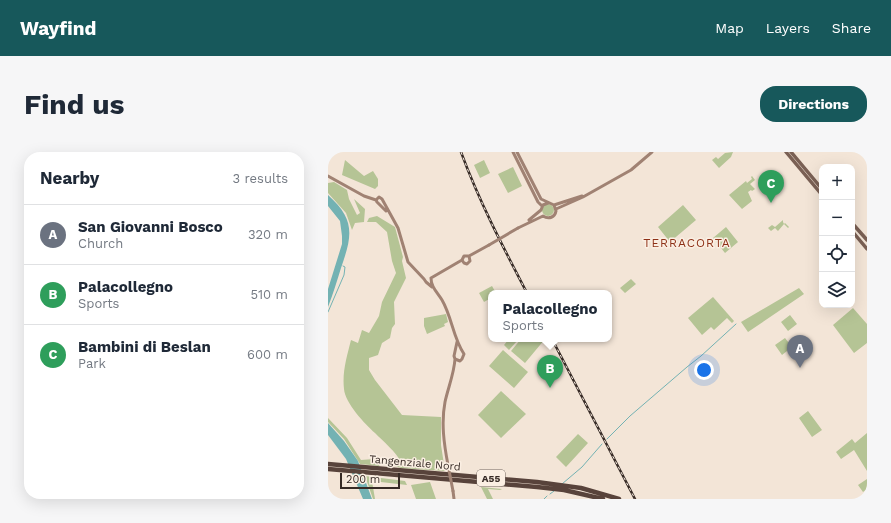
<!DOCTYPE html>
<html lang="en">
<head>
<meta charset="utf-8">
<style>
	:root { --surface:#fff; --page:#f6f6f7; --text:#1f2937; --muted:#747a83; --line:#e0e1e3; --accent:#17585b }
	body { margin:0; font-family:"Work Sans",sans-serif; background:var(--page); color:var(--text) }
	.controls { position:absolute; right:12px; top:12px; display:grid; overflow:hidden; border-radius:8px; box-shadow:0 4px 16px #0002 }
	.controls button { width:36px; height:36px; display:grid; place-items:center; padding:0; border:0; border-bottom:1px solid var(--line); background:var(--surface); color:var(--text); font:20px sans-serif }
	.scale { position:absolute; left:12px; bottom:10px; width:60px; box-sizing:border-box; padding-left:4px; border:2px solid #362a25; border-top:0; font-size:11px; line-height:14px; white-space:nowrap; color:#362a25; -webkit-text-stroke:3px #fbefe3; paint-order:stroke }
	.you { position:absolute; left:376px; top:218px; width:14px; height:14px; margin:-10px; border:3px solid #fff; border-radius:50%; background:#1a73e8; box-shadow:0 0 0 6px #1a73e833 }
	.badge { display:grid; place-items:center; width:26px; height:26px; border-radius:50%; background:var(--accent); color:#fff; font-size:13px; font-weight:700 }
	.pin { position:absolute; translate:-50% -33px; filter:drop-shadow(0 1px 2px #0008) }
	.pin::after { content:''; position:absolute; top:21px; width:14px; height:12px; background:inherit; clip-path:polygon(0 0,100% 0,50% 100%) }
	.popup { position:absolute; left:160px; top:138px; width:124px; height:52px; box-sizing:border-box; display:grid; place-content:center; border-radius:8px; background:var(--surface); filter:drop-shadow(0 1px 3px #0005); font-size:13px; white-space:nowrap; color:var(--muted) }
	.popup b { font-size:15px; color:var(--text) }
	.popup::after { content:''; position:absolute; left:50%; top:100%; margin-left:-8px; border:8px solid transparent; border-top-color:var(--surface) }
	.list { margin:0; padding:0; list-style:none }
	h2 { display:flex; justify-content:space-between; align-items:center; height:52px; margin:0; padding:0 16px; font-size:17px }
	h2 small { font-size:13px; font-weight:400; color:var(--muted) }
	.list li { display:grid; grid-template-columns:26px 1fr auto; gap:12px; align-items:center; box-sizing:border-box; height:60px; padding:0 16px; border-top:1px solid var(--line) }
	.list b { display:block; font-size:15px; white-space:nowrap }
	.list p { margin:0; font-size:13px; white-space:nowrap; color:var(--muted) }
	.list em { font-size:13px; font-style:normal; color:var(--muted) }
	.icon { flex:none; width:22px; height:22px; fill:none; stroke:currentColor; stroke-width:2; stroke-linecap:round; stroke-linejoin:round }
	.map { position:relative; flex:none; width:539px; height:347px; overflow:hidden; border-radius:16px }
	header { display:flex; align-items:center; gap:24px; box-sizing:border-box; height:56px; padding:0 20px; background:var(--accent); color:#fff }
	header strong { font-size:19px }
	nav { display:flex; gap:22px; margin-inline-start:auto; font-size:14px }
	.intro { display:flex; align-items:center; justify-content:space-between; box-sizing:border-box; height:96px; padding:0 24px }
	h1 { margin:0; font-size:28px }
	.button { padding:10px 18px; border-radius:16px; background:var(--accent); color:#fff; font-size:14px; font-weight:700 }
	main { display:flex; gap:24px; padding:0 24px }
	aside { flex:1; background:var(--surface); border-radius:16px; box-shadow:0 4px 16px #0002 }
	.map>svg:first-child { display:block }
	.green { fill:#b5c495 }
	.water { fill:#73b2b3 }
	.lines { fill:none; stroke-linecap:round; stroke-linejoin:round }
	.stream { stroke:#73b2b3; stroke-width:1 }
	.secondary { stroke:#a08273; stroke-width:3 }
	.primary { stroke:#7a6054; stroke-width:3.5 }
	.highway { stroke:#58433b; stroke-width:4.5 }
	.rail-casing { stroke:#362a25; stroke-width:2.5 }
	.rail { stroke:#fbefe3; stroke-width:1; stroke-dasharray:3; stroke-linecap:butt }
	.secondary-bridge { stroke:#a08273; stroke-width:3 }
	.labels { text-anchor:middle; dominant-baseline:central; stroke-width:3; stroke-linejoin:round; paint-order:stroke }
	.shield { fill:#fbefe3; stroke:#71655e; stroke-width:1 }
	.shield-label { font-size:10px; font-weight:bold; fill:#362a25 }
	.street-label { font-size:11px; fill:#362a25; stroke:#fbefe3 }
	.neighbourhood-label { font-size:12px; letter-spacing:1px; fill:#8d3016; stroke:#fbefe3 }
</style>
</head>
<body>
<header>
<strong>Wayfind</strong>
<nav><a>Map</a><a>Layers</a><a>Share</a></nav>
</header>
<div class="intro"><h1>Find us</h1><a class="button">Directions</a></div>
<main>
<aside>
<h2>Nearby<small>3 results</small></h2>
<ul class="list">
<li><span class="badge" style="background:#6b7280">A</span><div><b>San Giovanni Bosco</b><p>Church</p></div><em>320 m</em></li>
<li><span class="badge" style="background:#2e9e5b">B</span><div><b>Palacollegno</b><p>Sports</p></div><em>510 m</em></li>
<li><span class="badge" style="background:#2e9e5b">C</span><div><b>Bambini di Beslan</b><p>Park</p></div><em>600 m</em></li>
</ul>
</aside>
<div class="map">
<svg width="539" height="347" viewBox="0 0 539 347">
	<rect width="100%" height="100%" fill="#f3e5d7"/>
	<!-- green -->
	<path class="green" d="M405,0L403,5L391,16L384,8L388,5L390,7L397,1Z
		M17,8L36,24L45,19L50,27V34L47,37L14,23Z
		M156,8L162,21L152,26L146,13Z
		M185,15L194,34L180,41L170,22Z
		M424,24L427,28L422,32L427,37L424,39L423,38L420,40L424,49L414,57L401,43L418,29L419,31L424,27L423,25Z
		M6,30L19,38L21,47L29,63L32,61L26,47L37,57L36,70L27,71L24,78L18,61L0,41V31Z
		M214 58a6 6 0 1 1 12 0a6 6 0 1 1-12 0Z
		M355,53L368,68L342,90L330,75Z
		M49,64L67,75L75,105L74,109L78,126L66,150L67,172L64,176L62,186L54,191L50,203L41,206V218L47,228L74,263L113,265V293L117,319L73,316L53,310L51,314L32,312L16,287L0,270V266L19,286L33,308L46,307L74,311C67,299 56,290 47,281C37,272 17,251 16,237C14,220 19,204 23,188L30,191L34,178L41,181L51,164L54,150L68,121L64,109L59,80L48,70H39L41,66Z
		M455,68V70L456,72L457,71L461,75L460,76L456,72L450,79L447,76L443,79L440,76L444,73L447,75Z
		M398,75L410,90L397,101L385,86Z
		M303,127L308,132L297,141L292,136Z
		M164,134L168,141H163V146L156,150L151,141Z
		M471,136L476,142L420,180L413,170Z
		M385,145L406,169L404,171L399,166L386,178L383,175L374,183L360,166Z
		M525,156L539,172V191L526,201L505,173Z
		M118,162L120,170L116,172L117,174L99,182L96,174V166Z
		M462,163L469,172L460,179L453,170Z
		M457,186L464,195L454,203L447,193Z
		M181,187H187L189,189L181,198L176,193Z
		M193,187H217L197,211L183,199Z
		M175,198L200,220L186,236L161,214Z
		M173,239L198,262L173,286L150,263Z
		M480,259L494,278L484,285L471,266Z
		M539,281V319L526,298L513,307L508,300L524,287L527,291Z
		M250,282L260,291L238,315L228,305Z
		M37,324L77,329L79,333L44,329L47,347H45Z
		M539,327V337L535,340L530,333Z
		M102,330L108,347H88L83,333Z
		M153,335L174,337L172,338L160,337L165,347H159Z"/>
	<!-- water -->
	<path class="water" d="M0,43C28,68 24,84 13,116C9,129 5,142 0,155V137L14,92V84L12,69L0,54Z
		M0,271L16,289L30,309L44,347H35L18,307L0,283Z"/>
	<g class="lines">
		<!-- stream -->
		<path class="stream" d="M0,160L16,123L17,115L15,114
			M279,287L302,264L359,215L373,204L408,172
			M234,332L254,315L274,292
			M222,342L226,339
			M216,347L219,344"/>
		<!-- secondary -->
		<path class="secondary" d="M185,0L210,50L214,54
			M189,0L213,47L226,53L228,59C227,65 221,68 215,64L190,76
			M0,24L36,44L48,48
			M48,48L51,45L54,47L70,76L80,110L96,127
			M48,48L49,50L58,59
			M226,53L254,44
			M228,57L255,45L303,18L324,0
			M201,68L213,58L215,53L220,51
			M141,104L161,93
			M134,108L136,111L139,112L142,109L141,104
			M134,108L136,104H141
			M103,126C103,135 109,140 114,148C124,165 125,186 136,202L134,207L132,209L127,207L126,204L129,190
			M103,126L134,108
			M96,127L98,130L104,135
			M120,313C116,292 113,271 117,250C120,236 126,222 127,207
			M125,339L126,347"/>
		<!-- primary -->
		<path class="primary" d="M458,0L494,43
			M463,0L494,37
			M524,71L539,88
			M524,79L539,97"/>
		<!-- highway -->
		<path class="highway" d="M0,312L209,330L253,336L291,347
			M0,317L209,335L236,338L275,347"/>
		<defs>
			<path id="rail" d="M133,0C151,49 175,95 199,141
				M224,187L307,347"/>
		</defs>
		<!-- rail casing -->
		<use href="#rail" class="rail-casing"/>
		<!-- rail -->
		<use href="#rail" class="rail"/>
		<!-- secondary-bridge -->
		<path class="secondary-bridge" d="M161,93L190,76
			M120,313L125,339"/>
	</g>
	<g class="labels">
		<!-- shield labels -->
		<rect class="shield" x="149" y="318" width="28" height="16" rx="3"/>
		<g class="shield-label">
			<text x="163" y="326">A55</text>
		</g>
		<!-- street labels -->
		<g class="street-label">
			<text transform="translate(87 311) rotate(5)">Tangenziale Nord</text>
		</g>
		<!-- neighbourhood labels -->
		<g class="neighbourhood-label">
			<text x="359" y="91">TERRACORTA</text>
		</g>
	</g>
</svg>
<div class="controls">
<button>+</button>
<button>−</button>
<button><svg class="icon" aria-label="locate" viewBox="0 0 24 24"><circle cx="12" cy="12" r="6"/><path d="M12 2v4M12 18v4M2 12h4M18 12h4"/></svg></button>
<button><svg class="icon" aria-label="layers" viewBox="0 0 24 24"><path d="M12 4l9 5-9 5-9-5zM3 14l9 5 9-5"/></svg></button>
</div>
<div class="scale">200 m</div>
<div class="you"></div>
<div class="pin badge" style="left:472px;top:216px;background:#6b7280">A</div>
<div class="pin badge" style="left:222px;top:236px;background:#2e9e5b">B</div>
<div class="popup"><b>Palacollegno</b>Sports</div>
<div class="pin badge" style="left:443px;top:51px;background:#2e9e5b">C</div>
</div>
</main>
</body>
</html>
